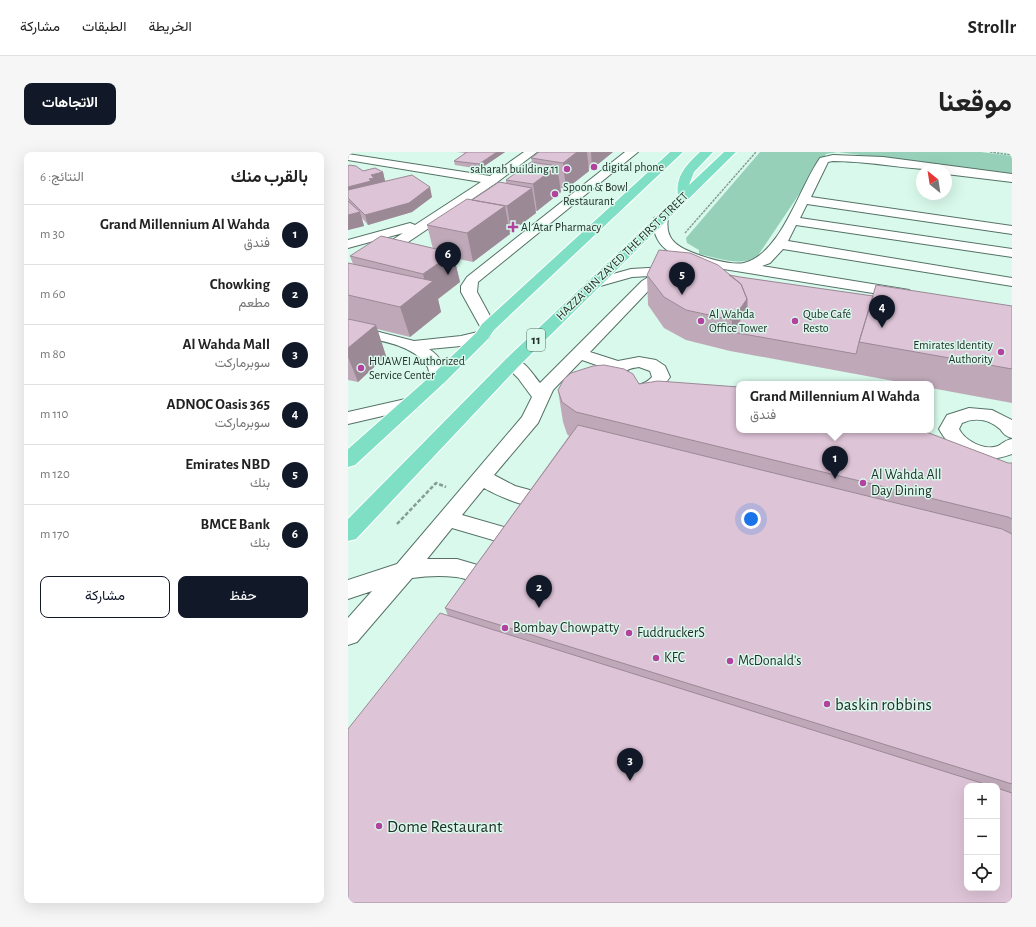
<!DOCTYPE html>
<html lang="ar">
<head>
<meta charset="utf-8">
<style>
	:root { --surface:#fff; --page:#f6f6f6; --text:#222; --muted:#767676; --line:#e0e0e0; --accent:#111827 }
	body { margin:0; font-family:"Alegreya Sans",Vazirmatn,sans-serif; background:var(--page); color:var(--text); direction:rtl }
	.controls { position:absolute; right:12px; bottom:12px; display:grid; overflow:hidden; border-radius:8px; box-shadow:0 4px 16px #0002 }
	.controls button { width:36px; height:36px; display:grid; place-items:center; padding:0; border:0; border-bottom:1px solid var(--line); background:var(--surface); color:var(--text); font:20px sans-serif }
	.compass { position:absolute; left:568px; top:12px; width:36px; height:36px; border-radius:50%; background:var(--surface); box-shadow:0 4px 16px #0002; rotate:330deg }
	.you { position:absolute; left:403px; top:367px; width:14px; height:14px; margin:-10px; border:3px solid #fff; border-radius:50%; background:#1a73e8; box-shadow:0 0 0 6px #1a73e833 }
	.badge { display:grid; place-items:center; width:26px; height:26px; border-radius:50%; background:var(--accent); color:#fff; font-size:13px; font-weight:700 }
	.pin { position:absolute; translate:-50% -33px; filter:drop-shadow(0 1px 2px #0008) }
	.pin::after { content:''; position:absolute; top:21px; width:14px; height:12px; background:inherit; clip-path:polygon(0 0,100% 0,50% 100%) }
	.popup { position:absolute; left:388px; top:229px; width:198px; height:52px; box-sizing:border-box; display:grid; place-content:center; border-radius:8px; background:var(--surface); filter:drop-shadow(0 1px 3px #0005); font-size:13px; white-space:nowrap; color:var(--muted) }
	.popup b { font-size:15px; color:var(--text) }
	.popup::after { content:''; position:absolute; left:50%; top:100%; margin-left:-8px; border:8px solid transparent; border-top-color:var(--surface) }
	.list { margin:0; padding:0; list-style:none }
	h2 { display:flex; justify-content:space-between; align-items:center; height:52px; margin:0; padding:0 16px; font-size:17px }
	h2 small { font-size:13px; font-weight:400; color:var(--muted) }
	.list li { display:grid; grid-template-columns:26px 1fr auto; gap:12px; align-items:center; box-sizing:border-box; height:60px; padding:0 16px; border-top:1px solid var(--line) }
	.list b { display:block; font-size:15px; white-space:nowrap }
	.list p { margin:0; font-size:13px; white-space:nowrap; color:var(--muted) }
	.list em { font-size:13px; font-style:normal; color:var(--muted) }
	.actions { display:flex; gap:8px; padding:12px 16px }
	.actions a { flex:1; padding:9px 0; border:1px solid var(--accent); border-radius:8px; text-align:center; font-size:14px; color:var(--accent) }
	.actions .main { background:var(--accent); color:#fff }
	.icon { flex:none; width:22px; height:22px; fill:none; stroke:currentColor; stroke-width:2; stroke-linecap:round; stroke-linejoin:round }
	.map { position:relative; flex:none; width:664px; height:751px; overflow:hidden; direction:ltr; border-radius:8px }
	header { display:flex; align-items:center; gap:24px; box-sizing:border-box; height:56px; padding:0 20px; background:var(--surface); border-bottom:1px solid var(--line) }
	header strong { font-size:19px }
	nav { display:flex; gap:22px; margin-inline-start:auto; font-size:14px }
	.intro { display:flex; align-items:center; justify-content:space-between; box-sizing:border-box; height:96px; padding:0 24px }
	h1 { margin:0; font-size:28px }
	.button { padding:10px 18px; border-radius:8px; background:var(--accent); color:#fff; font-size:14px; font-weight:700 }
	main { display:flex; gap:24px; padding:0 24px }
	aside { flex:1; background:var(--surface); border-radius:8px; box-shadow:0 4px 16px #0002 }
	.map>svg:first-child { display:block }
	.green { fill:#96d0b9 }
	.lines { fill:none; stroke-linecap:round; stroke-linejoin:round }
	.minor-casing { stroke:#557267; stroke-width:2 }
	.major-casing { stroke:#fff; stroke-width:2 }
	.path-far1 { stroke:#859d93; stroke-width:1.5; stroke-dasharray:2.5 1; stroke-linecap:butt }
	.path { stroke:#859d93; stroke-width:2.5; stroke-dasharray:4 2; stroke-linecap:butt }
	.minor { fill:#fff; fill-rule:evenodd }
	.major { fill:#7edfc5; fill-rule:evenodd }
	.wall { fill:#bfa9b9; fill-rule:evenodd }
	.shaded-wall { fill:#9b8996 }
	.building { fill:#dec4d7; stroke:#9b8996 }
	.poi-dot { fill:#b3429f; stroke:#d8f9eb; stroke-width:1.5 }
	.labels { text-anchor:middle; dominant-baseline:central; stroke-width:3; stroke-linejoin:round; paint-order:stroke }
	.far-poi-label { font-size:12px; fill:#232f2a; stroke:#d8f9eb; text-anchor:start }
	.far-street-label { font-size:12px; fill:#232f2a; stroke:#d8f9eb }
	.shield { fill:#d8f9eb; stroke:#596c64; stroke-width:1 }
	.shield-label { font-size:13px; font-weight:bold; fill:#232f2a }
	.poi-label { font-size:14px; fill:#232f2a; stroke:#d8f9eb; text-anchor:start }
	.near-poi-label { font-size:17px; fill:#232f2a; stroke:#d8f9eb; text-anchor:start }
</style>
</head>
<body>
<header>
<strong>Strollr</strong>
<nav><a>الخريطة</a><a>الطبقات</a><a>مشاركة</a></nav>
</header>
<div class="intro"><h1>موقعنا</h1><a class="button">الاتجاهات</a></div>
<main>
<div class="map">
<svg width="664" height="751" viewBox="0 0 664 751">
	<rect width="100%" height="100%" fill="#d8f9eb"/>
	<!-- green -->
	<path class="green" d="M412,0H633L664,4V23L490,0L478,2L409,105C393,115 369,106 351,102V98L339,91L338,86Z"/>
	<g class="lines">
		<defs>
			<path id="minor" d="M176,0H189L148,31L5,127L0,128V117L55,81L0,96V88L62,71L67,73L133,30L0,8V2L142,24Z
				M277,0H290L130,130L129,140L148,175L146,178L140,180L134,178L113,140V134L119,125Z
				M485,3L535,5L664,22V30L598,22V18C560,18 523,9 485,9L480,10L463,45L664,74V82L459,52L452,66L664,97V105L448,73L440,89L664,126V134L435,97L422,111L414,114L561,138L564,141L561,144L556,146L357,114C332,108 302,97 306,66L313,62L320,66C317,85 326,93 343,100C355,105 383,114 396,111C433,102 451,36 472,6Z
				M318,115L330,116L332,119L330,122L304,135L242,200L270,209L291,205L308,208L317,214L322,225C318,230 315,236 309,239C294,247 242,243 260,217L234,208L205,238L190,271L146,323L167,334L215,347L218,352L215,357C196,363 153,346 136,336L114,363L187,384L190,390L187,396L179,398L104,376L79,407H109L160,422L164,428L160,434C143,440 126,427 108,425C93,423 78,424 64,426L9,490L0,493V466L24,439L0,447V428L49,412L174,265L184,245L170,226L155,211L158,207C174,203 183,220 192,231L294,129L302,124L284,125L245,136L240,135L238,132L240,129L283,117ZM291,215L302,219L304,225C296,234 285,235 275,229L274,222C279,217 284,216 291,215Z
				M0,172L66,189L113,184L134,179L140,181L142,184L140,187L113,194L81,197C92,204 97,214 100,226L97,230L91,231L85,230C81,224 82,218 78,212C61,190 25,188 0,182Z
				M62,246L69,248L71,252L69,256L0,272V260Z
				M621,256L644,258L664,268V286C657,284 656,282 652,277C641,267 627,265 614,271L611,277C617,289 636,299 650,294C655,291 658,288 664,287V302C634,313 607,306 591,277L599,263Z"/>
			<path id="major" d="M322,0H335L146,178L140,187L97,230L7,313L0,315V297L85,222L128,181L134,172Z
				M352,0H365L346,20L341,33L376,0H388L170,215L8,387L0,389V367L158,207L330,44C327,24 339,12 352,0Z"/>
		</defs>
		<!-- minor casing -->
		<use href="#minor" class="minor-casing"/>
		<!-- major casing -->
		<use href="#major" class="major-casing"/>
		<!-- path-far1 -->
		<path class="path-far1" d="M642,0L664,3
			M337,81L408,0"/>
		<!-- path -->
		<path class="path" d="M49,372L88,331L98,335"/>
		<!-- minor -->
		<use href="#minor" class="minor"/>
		<!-- major -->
		<use href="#major" class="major"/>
	</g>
	<!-- wall -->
	<path class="wall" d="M109,0H157L132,17L107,13L106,9L117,1Z
		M191,0H265L244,17L240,16L241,19L218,37L212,36L213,40L189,59H187L188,61L163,80H161L162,82L125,110L106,106L112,130L90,147L93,160L62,185L29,177L38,204L10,230L0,228V111L5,112L2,104L85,97L79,73L124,48L158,31V28L184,10L183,6Z
		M0,14L15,19L35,20L37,29L84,45L64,60L20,73L14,66L16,74L0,78Z
		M299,123H381L392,125L525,144L664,154V251L583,236V232H562L382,199L338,188L316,176L300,153Z
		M291,232L660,311H664V751L100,464L97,456L221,284L219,282L215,270L210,238ZM619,634H649V736Z"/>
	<!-- shaded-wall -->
	<path class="shaded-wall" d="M149,0H157L132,17L131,12Z
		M229,0H239L241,19L218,37L215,11Z
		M243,0H265L244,17Z
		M209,14L213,40L189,59L185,32Z
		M35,20L37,29L0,46V35L21,27L23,23Z
		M82,35L84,45L64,60L20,73L17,63Z
		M184,36L188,61L163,80L159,54Z
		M157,54L162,82L125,110L119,81Z
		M12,60L16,74L0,78V63Z
		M105,101L112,130L90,147L93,160L62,185L52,155L78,134L75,122Z
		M399,147L397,177L384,180V168Z
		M28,173L38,204L10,230L0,205V196Z"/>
	<!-- building -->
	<path class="building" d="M119,0H149L131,12L106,9Z
		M191,0H229L215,11L183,6Z
		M183,10L209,14L185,32L158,28Z
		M1,13L8,14L15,19L27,16L35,20L23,23L26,26L21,27L23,29L0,35V14Z
		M64,23L82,35L61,51L17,63L0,46V38Z
		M151,30L184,36L159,54L124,48Z
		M119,47L157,54L119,81L79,73Z
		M0,49L12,60L0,63Z
		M33,84L105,101L75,122L2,104Z
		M311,98L342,101L370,113L393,132L399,147L384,168L338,158L316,145L299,123Z
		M0,111L85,129L52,155L0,143Z
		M381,123L392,125L525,144L511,190L508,202L384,180L399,158V147L393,132Z
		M528,133L664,154V217L511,190Z
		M0,167L28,173L0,196Z
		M256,213L276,217L285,222L291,232L310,229L391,235V278H573L660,311H664V367L660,365L228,260L214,250L210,238L216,227L223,221L245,214Z
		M230,273L654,377L664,382V632L97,456Z
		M92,461L643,634H619V736H649V636L664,641V751H0V577Z"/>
	<!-- markers -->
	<g class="poi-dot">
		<circle cx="246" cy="15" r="4"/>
		<circle cx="219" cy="17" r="4"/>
		<circle cx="207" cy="42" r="4"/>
		<path d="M163 69h4v4h4v4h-4v4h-4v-4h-4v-4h4z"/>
		<circle cx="353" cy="169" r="4"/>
		<circle cx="447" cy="169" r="4"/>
		<circle cx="653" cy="200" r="4"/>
		<circle cx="13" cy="216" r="4"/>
		<circle cx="515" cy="331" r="4"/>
		<circle cx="157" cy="476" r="4"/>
		<circle cx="281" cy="481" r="4"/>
		<circle cx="308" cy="506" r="4"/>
		<circle cx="382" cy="509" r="4"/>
		<circle cx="479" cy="552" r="4"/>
		<circle cx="31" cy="674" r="4"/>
	</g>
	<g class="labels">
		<!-- far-poi labels -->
		<g class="far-poi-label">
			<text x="254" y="15">digital phone</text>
			<text x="211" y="17" text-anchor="end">saharah building 11</text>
			<text x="215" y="35">Spoon &amp; Bowl<tspan x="215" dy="14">Restaurant</tspan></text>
			<text x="173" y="75">Al Atar Pharmacy</text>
			<text x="361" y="162">Al Wahda<tspan x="361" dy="14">Office Tower</tspan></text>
			<text x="455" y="162">Qube Café<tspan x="455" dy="14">Resto</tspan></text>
			<text x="645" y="193" text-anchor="end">Emirates Identity<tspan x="645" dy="14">Authority</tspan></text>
			<text x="21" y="209">HUAWEI Authorized<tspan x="21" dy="14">Service Center</tspan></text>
		</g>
		<!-- far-street labels -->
		<g class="far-street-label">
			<text transform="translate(274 104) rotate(-44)">HAZZA' BIN ZAYED THE FIRST STREET</text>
		</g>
		<!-- shield labels -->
		<rect class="shield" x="179" y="177" width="18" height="22" rx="3"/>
		<g class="shield-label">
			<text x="188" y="188">11</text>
		</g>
		<!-- poi labels -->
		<g class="poi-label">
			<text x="523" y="323">Al Wahda All<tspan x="523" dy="16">Day Dining</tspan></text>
			<text x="165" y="476">Bombay Chowpatty</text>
			<text x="289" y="481">FuddruckerS</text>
			<text x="316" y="506">KFC</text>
			<text x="390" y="509">McDonald's</text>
		</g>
		<!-- near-poi labels -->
		<g class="near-poi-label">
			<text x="487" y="552">baskin robbins</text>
			<text x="39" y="674">Dome Restaurant</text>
		</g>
	</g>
</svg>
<div class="controls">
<button>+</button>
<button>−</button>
<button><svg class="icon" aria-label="locate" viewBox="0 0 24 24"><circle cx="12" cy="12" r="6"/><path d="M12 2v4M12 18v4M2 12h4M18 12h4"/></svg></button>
</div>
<svg class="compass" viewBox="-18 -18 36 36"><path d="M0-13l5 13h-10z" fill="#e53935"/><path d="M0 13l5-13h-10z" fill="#767676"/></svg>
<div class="you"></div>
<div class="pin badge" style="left:487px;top:327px">1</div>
<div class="popup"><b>Grand Millennium Al Wahda</b>فندق</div>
<div class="pin badge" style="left:191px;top:456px">2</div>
<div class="pin badge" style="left:282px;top:629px">3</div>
<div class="pin badge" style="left:534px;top:176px">4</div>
<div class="pin badge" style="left:334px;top:143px">5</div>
<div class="pin badge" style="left:100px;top:123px">6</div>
</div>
<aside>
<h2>بالقرب منك<small>النتائج: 6</small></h2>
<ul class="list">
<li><span class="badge">1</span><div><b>Grand Millennium Al Wahda</b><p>فندق</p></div><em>30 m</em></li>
<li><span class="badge">2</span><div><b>Chowking</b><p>مطعم</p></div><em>60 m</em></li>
<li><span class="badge">3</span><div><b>Al Wahda Mall</b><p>سوبرماركت</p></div><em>80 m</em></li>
<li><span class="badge">4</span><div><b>ADNOC Oasis 365</b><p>سوبرماركت</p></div><em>110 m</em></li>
<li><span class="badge">5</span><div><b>Emirates NBD</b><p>بنك</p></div><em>120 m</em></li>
<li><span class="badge">6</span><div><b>BMCE Bank</b><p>بنك</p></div><em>170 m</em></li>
</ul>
<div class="actions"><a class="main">حفظ</a><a>مشاركة</a></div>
</aside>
</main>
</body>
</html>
